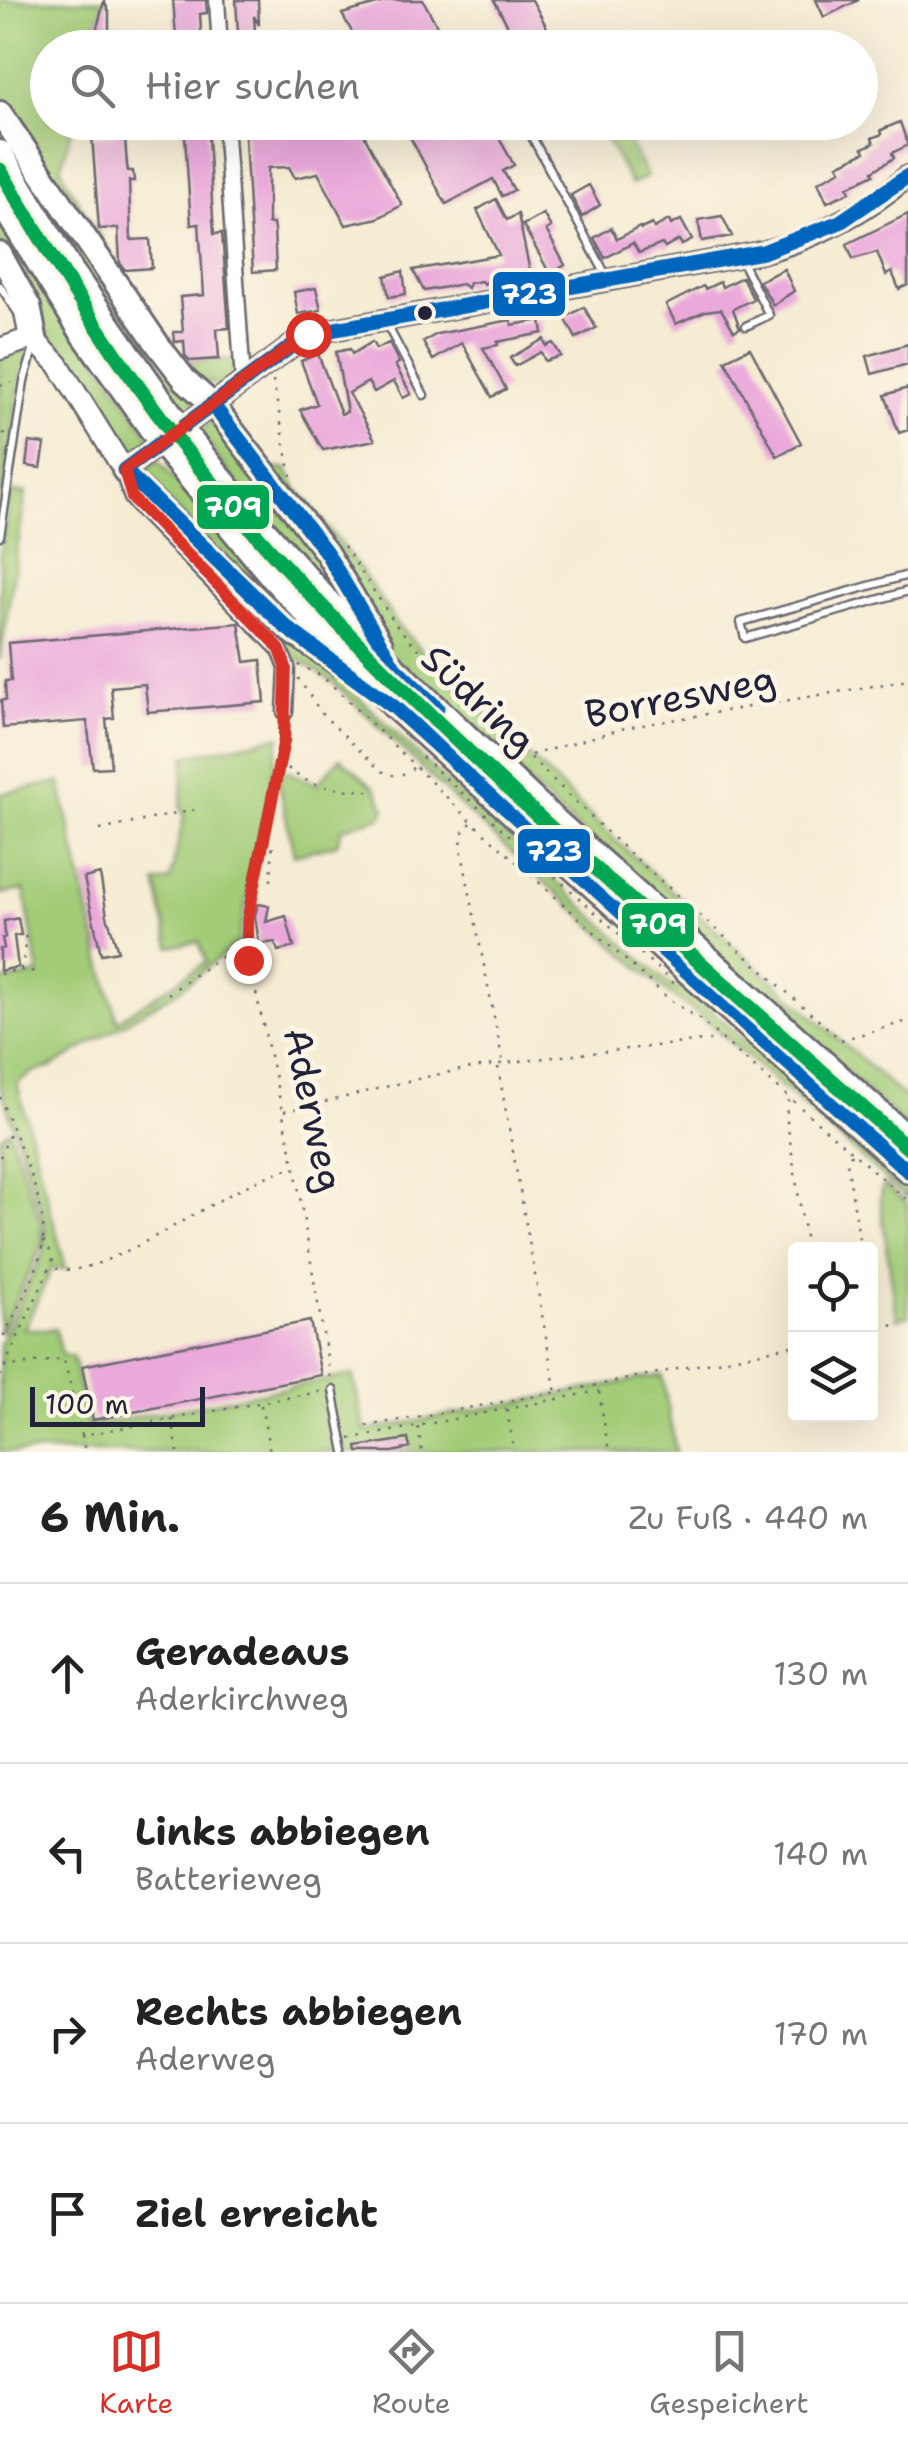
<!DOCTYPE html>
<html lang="de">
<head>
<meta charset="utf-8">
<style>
	:root { --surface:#fff; --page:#f6f6f6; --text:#222; --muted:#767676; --line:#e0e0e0; --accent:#d93025 }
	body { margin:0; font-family:"Shantell Sans",sans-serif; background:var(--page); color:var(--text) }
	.controls { position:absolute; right:30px; bottom:30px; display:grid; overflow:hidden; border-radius:10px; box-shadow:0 10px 40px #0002 }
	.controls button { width:90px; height:90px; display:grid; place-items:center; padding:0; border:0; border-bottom:2px solid var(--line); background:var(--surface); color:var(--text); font:50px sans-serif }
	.scale { position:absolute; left:30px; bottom:25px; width:175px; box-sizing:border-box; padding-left:10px; border:5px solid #22223b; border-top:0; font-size:28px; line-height:35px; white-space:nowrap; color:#22223b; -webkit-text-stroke:8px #fcf5e5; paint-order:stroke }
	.stop { position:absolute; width:30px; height:30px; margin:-22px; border:8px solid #d93025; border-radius:50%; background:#fff }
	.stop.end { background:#d93025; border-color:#fff; box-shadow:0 2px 10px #0008 }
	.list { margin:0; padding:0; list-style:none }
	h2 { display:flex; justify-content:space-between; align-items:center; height:130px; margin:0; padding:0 40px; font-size:42px }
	h2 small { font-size:32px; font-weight:400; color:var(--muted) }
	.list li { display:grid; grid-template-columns:65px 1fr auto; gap:30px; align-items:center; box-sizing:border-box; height:180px; padding:0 40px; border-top:2px solid var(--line) }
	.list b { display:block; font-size:38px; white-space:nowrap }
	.list p { margin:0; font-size:32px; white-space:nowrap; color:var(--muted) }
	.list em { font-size:32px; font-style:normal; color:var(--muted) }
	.icon { flex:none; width:55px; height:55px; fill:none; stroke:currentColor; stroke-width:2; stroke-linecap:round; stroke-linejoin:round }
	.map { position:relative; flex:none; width:908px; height:1452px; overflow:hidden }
	.search { position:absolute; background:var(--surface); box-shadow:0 10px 40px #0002; left:30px; right:30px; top:30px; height:110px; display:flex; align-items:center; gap:25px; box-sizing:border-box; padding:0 35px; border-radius:55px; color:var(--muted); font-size:38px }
	.sheet { height:850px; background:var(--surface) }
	nav { display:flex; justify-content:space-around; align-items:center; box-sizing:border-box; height:140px; border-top:2px solid var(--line); background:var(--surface); font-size:28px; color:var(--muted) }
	nav a { display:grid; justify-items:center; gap:5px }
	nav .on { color:var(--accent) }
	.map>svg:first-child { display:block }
	.green { fill:#a2cc77; stroke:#627759; stroke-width:2.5 }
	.building { fill:#eaa8db }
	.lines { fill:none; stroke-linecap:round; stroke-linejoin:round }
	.lane-casing { stroke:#6c6970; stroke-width:11 }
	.street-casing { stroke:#6c6970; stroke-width:19 }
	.secondary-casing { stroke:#6c6970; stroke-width:25 }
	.primary-casing { stroke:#6c6970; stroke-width:28 }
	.path { stroke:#6c6970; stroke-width:2.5; stroke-dasharray:2.5 8; stroke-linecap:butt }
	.lane { stroke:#fff; stroke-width:6 }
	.street { stroke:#fff; stroke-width:14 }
	.secondary { stroke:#fff; stroke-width:20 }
	.primary { stroke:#fff; stroke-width:22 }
	.primary-bridge-casing { stroke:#6c6970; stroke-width:28; stroke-linecap:butt }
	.primary-bridge { stroke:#fff; stroke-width:22 }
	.bus-1-casing { stroke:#fcf5e5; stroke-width:22 }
	.bus-1 { stroke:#0065bd; stroke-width:15 }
	.tram-1-casing { stroke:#fcf5e5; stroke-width:22 }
	.tram-1 { stroke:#00a651; stroke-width:15 }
	.route { stroke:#d93025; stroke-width:12 }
	.bus-dot { fill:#22223b; stroke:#fcf5e5; stroke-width:4 }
	.labels { text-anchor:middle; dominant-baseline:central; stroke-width:10; stroke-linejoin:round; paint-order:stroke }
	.street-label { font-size:38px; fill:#22223b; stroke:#fcf5e5 }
	.line-badge { stroke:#fcf5e5; stroke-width:4 }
	.badge-label { font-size:28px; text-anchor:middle; font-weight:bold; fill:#fff }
</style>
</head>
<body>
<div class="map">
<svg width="908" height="1452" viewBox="0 0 908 1452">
	<rect width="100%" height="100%" fill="#fcf5e5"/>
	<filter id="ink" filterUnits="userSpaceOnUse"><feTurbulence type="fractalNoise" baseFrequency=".01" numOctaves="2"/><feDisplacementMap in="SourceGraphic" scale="20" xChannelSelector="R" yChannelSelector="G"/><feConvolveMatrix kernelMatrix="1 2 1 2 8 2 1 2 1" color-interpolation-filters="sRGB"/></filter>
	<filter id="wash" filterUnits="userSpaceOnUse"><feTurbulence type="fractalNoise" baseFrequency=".0048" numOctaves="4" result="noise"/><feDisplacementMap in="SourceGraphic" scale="40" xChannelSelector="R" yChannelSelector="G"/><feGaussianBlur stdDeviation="2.25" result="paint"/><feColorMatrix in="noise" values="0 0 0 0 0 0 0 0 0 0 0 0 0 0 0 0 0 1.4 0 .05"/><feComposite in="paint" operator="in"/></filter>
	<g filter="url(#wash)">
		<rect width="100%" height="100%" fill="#f5ecd3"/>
		<!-- green -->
		<path class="green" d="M0,0H104L92,47L48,48V122L73,123L61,168L69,186L120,270L185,362L238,359L239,371L233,381L221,385L197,381L195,401L181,409L49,224L0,132Z
			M598,123H618L647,176L631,185Z
			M0,214L152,439L135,454L123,453L45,331L20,313L0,283Z
			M26,348L29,352L20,379L0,513V355Z
			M222,412L271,470L286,468L295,486L360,569L399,627L436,665L615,840L908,1101V1129L398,665L252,505L199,432Z
			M158,460L315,642L140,474Z
			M10,492L26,493L0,660V555Z
			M158,522L318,657L430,767L673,988H686L906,1184L908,1199L699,1014L664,990L464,809L333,682L288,652Z
			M280,736L238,943L179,990L50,1068L35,1071L17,1083L66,1269L52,1268L24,1329H55L62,1355L73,1358L88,1426L353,1375L365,1431L662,1375L676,1452H0V1344L45,1249V1224L0,1085V982L39,974L24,890L0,894V794L60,782L88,910L117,1021L206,962L199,941L170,947L156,883L170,881L184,816L181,807L185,756Z
			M340,758L376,789L385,809L381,817L342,828L337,844L294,855L278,779L281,772L287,771L317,784Z
			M9,1130L41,1224L43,1242L0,1334V1137Z
			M884,1184L908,1205V1316L897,1319L880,1200Z"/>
		<g id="blocks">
			<!-- building -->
			<path class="building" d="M173,0H206L207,13L200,14L202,48H177Z
				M236,0H258L259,25L254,16L256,48H239Z
				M391,0H423L449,48H361L342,14Z
				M494,0H532L558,48H520Z
				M816,0H859L824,17Z
				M104,1L109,12V43L99,44L97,28Z
				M184,122H207L214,234L222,233L229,328L217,329L219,359L190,361L185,355L184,341L175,342L174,332H183L180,297L204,295L199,224L191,225Z
				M244,122H357L402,205L378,218L346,225L318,173L295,178L289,167L268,168V224H273L274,230L276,270L253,272Z
				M402,122H490L514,165L503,171L514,190L502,196L493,179L446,204Z
				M900,122L908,145L892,153L894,158L873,171L874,174L848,187L850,192L827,202L818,182L841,170L838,165L865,152L863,148L874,143L872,138L882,134L881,130Z
				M124,125L127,165L128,171H133L134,181H129L131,240L150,239L152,268L125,270L120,263L118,228L99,229L92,136L115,135L114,126Z
				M589,185L600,205L582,217L571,195Z
				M496,199L507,220L518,214L530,272L505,277L502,281L498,278L487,280L484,284L481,281L469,283L467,288L462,284L424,291L413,270L499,255L477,210Z
				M543,214L551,227L546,230L565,265L550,274L523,225Z
				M908,214V285L899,289L892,272L886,275L877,252L853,259L847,244Z
				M722,216L732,236L702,241L698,220Z
				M669,220L671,225L681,220L692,240L682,245L679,240L665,248L662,244L639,253L633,243L605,258L594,238L611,228L617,239L640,227L641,229L652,224L654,228Z
				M784,269L794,291L773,305L759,281Z
				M403,271L406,294L389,297L385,276Z
				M742,277L753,299L733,309L740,328L734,331L721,309L705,311L676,324L666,305L703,286L705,289L720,282L722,287Z
				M316,288L321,310L298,314L294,292Z
				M584,307L596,328L576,338L565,318Z
				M511,320L512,325L541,320L543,333L497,342L498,345L483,348L506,389L492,397L462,343L433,360L423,342L437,334Z
				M544,339L546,346L553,343L561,356L545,361L541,352L515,366L510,358Z
				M372,342L376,349L389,343L399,363L395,365L411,394L403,398L394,381L374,392L368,382L349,393L375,440L323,450L300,410L317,404L301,361L318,354L341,414L347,412L336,352L350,349L352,354Z
				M908,344V364L872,374L867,356Z
				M750,348L801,443L777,456L725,360Z
				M908,388V430L899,433L885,395Z
				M29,442L45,444L41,468L26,466Z
				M239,623L245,662L261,660L265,702L148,712L145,684L111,687L114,718L106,719L111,767L93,768L87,721L3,728L1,700H6L5,681H11L8,643Z
				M100,874L107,916L118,951L101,954L84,878Z
				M258,904L269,906L266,922L286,916L294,947L278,951L275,942L259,944L255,916Z
				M18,918L21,935L14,936L18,967L0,971V949L4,948L2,938L5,937L4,921Z
				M310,1321L321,1375L93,1420L82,1366Z
				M408,1439L410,1448L393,1452H358L357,1447Z"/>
		</g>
	</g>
	<g filter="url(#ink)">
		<use href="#blocks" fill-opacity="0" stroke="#6c6970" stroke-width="2.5"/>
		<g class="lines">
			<defs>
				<path id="lane" d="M524,122L606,275
					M742,262L769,315L746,326
					M0,286L18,313L23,339
					M387,325L424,395
					M0,536L24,381L34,348
					M908,575L741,622L745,638L908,591
					M246,941L247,918L284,740L285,713
					M333,1390L345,1452"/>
				<path id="street" d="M217,0L220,48
					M225,122L243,381
					M126,481L132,498L142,510L280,650L287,667L285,712"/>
				<path id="secondary" d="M0,349L28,339L36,342L58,364L124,470L308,334L763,252C818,237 864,213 908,176"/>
				<path id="primary" d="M0,113L158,345L185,380L212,404L326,552L381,644
					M0,152L72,271L175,419
					M0,202L80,330L155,435
					M0,254L29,307L36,342
					M186,434L247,510L344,619L550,815L908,1138
					M166,450L274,580L394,707L908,1171
					M124,470L135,484L287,628L340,665"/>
			</defs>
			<!-- lane casing -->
			<use href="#lane" class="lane-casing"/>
			<!-- street casing -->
			<use href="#street" class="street-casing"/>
			<!-- secondary casing -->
			<use href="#secondary" class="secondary-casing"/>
			<!-- primary casing -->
			<use href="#primary" class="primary-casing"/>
			<!-- path -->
			<path class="path" d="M273,381L291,476
				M0,385L12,383
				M0,445L7,427
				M344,546L399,629L435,665L615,840L841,1040L908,1021
				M298,665L317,673L331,684L472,822L670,1000L699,1019L908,1201
				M298,678L322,714L380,770C394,778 401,777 414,767
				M531,755L625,728L908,680
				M422,757L676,985
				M288,768C312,790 340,789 371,791
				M471,823L462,833L461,848L503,1063
				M100,830L194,810
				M271,881L273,839
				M247,952L295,1168L331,1381
				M20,969L23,964L26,932
				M0,974L19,970L38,972
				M168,994L236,946
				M498,1067L556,1393
				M0,1097C14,1137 47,1199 43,1241C39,1276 15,1312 0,1343
				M789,1100L786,1115L807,1250
				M284,1111C347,1099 409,1078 473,1068C554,1055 637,1049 719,1039
				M851,1154L847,1162L861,1250
				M0,1157L11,1131
				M43,1241L48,1246L55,1268C103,1285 231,1180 293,1168
				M870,1314L873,1327
				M870,1329L895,1325
				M4,1367L64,1359L82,1435L325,1391
				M0,1376L51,1265
				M599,1392L609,1452
				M261,1405L270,1452
				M507,1410L514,1452
				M172,1419L178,1452
				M366,1426L598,1385L796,1345
				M418,1427L422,1452
				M82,1435L85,1452
				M350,1439L599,1391"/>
			<!-- lane -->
			<use href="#lane" class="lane"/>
			<!-- street -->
			<use href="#street" class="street"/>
			<!-- secondary -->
			<use href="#secondary" class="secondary"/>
			<!-- primary -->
			<use href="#primary" class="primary"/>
			<defs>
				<path id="primary-bridge" d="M175,419L186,434
					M155,435L166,450"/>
			</defs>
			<!-- primary-bridge casing -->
			<use href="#primary-bridge" class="primary-bridge-casing"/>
			<!-- primary-bridge -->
			<use href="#primary-bridge" class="primary-bridge"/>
			<defs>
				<path id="bus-1" d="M908,176L840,222L763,252L308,334L124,470L287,628L394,707L908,1171
					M212,404L326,552L395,668L437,708"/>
			</defs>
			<!-- bus-1 casing -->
			<use href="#bus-1" class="bus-1-casing"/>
			<!-- bus-1 -->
			<use href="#bus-1" class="bus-1"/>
			<defs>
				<path id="tram-1" d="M0,170C63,277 129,382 208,478C325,620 460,746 597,870C700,963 804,1056 908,1148"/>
			</defs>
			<!-- tram-1 casing -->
			<use href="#tram-1" class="tram-1-casing"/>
			<!-- tram-1 -->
			<use href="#tram-1" class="tram-1"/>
		</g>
	</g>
	<g class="lines" filter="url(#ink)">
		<!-- route -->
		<path class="route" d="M248,960V918L284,740L286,667L280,650L272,640L132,498L124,470L308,334"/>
	</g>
	<!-- markers -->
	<circle class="bus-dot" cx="425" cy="313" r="9"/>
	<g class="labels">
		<!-- street labels -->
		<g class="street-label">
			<text transform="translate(680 696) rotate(-11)">Borresweg</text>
			<text transform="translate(479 699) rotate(43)">Südring</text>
			<text transform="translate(314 1110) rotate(78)">Aderweg</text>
		</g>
	</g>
	<g class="line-badge">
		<rect x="491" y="270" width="76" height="48" rx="10" fill="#0065bd"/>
		<rect x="195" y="483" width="76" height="48" rx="10" fill="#00a651"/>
		<rect x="516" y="827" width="76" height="48" rx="10" fill="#0065bd"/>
		<rect x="620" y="901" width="76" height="48" rx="10" fill="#00a651"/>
	</g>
	<g class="badge-label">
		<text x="529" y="304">723</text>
		<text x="233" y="517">709</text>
		<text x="554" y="861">723</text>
		<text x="658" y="934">709</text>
	</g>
</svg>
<div class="controls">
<button><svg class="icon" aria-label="locate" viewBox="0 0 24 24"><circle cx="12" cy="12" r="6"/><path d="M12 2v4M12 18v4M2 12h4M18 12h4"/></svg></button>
<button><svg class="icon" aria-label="layers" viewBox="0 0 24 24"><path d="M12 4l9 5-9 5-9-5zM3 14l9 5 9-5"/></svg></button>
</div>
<div class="scale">100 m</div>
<div class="stop" style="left:308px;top:334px"></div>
<div class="stop end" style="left:248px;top:960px"></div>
<div class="search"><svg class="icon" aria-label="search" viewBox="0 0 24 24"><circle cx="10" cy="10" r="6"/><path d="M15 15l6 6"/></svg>Hier suchen</div>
</div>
<section class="sheet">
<h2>6 Min.<small>Zu Fuß · 440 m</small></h2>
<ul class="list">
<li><svg class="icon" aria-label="ahead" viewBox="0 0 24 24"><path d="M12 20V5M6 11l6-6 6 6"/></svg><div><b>Geradeaus</b><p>Aderkirchweg</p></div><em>130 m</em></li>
<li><svg class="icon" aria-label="left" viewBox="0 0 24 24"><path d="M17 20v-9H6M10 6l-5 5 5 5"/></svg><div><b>Links abbiegen</b><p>Batterieweg</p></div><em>140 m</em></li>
<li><svg class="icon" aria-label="right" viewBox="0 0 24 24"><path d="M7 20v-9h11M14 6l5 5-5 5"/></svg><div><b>Rechts abbiegen</b><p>Aderweg</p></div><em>170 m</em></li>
<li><svg class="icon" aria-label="arrive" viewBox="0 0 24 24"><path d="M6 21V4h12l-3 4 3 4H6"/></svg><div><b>Ziel erreicht</b></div></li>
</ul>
</section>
<nav>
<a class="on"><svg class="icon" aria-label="map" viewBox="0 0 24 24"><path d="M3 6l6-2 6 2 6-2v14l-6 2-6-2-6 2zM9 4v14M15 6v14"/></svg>Karte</a>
<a><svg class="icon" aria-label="directions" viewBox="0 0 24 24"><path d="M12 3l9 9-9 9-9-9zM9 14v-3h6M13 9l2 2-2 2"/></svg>Route</a>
<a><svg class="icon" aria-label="saved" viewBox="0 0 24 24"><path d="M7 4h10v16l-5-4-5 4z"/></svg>Gespeichert</a>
</nav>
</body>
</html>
